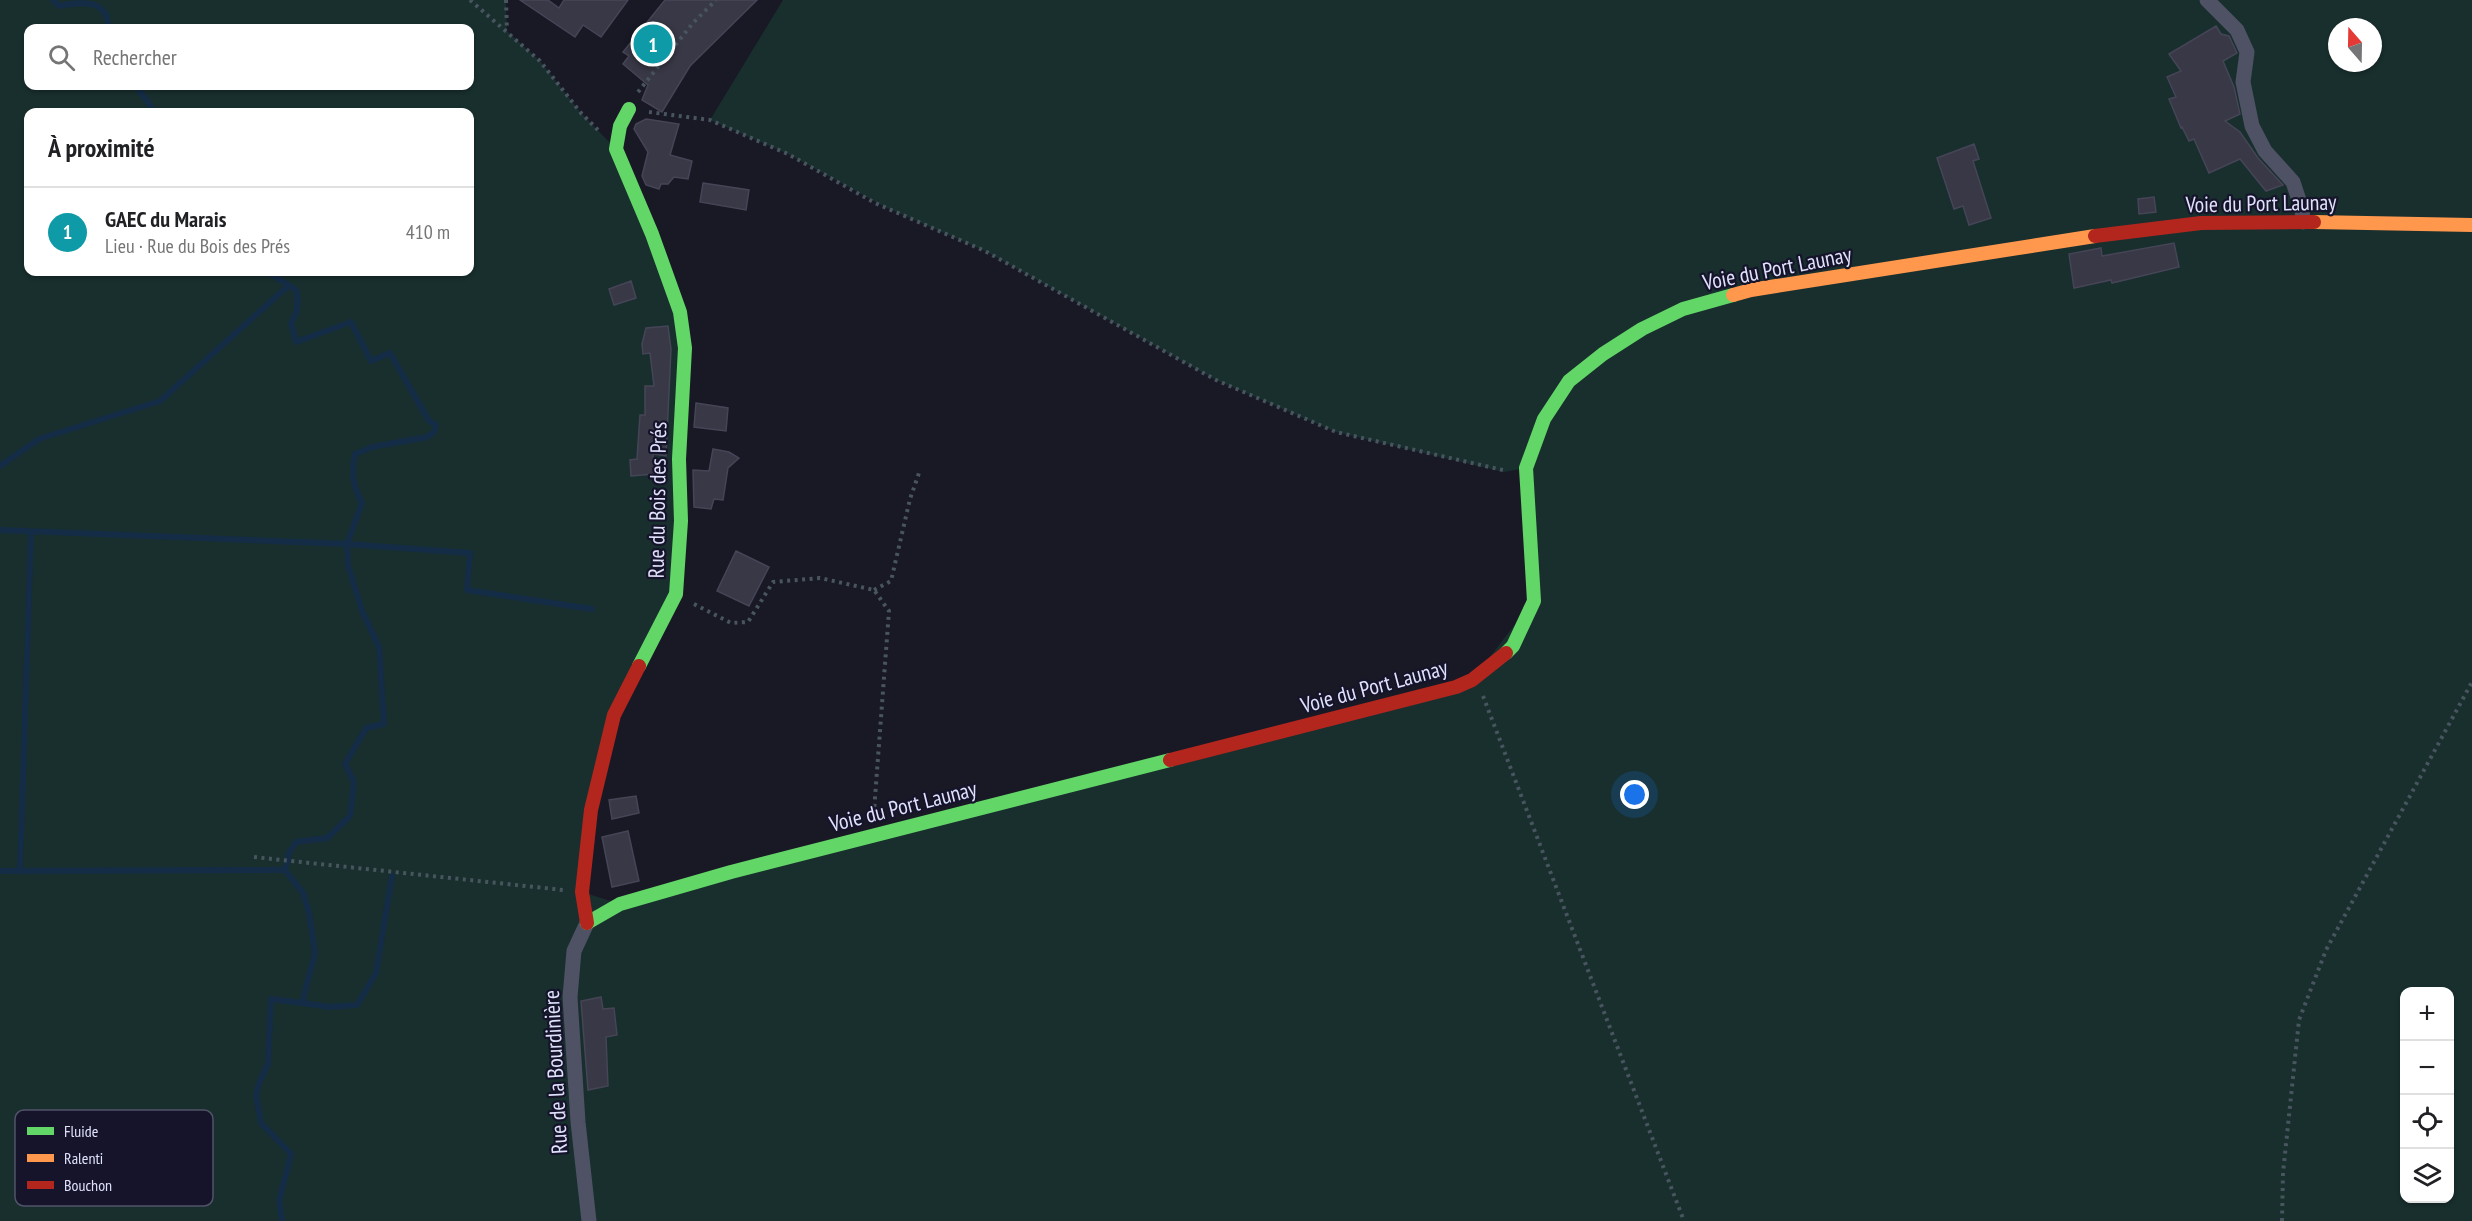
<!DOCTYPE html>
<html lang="fr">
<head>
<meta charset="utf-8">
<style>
	:root { --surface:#fff; --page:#f2f2f2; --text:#202124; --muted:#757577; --line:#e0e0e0; --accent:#2563eb }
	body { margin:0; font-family:"PT Sans Narrow",sans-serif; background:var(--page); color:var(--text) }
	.controls { position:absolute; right:18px; bottom:18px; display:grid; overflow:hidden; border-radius:12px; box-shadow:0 2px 4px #0004 }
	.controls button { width:54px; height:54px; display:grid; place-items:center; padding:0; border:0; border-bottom:2px solid var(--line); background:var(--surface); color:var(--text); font:30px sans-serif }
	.compass { position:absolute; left:2328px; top:18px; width:54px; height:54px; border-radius:50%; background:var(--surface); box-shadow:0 2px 4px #0004; rotate:340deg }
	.you { position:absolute; left:1635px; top:795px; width:21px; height:21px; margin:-15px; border:4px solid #fff; border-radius:50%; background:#1a73e8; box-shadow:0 0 0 9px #1a73e833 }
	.badge { display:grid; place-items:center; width:39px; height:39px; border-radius:50%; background:var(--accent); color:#fff; font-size:20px; font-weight:700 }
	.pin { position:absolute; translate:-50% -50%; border:3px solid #fff; box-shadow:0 2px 6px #0006 }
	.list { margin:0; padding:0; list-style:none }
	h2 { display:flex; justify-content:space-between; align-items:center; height:78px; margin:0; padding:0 24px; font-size:26px }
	h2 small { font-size:20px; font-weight:400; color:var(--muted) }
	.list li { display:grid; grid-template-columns:39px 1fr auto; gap:18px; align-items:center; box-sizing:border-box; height:90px; padding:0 24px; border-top:2px solid var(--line) }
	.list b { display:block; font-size:22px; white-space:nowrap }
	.list p { margin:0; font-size:20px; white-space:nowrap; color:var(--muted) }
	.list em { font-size:20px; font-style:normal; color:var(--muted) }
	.icon { flex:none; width:33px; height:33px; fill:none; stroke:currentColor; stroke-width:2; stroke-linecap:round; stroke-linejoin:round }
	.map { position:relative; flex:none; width:2472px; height:1221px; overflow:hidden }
	.search { position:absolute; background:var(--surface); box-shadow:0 2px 4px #0004; left:24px; top:24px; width:450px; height:66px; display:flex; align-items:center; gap:15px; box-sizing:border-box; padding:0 21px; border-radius:12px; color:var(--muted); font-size:22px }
	.panel { position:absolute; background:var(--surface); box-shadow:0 2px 4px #0004; left:24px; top:108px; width:450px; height:168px; border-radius:12px }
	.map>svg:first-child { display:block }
	.green { fill:#182f2e; fill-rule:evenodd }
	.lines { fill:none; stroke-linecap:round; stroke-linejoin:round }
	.stream { stroke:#142c46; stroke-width:6 }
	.building { fill:#393846; stroke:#454557; stroke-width:1.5 }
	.path { stroke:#48555f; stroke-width:4; stroke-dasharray:3 4.5; stroke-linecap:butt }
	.street { stroke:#4f5164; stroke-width:15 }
	.fast { stroke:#63d668; stroke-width:14 }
	.slow { stroke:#ff974d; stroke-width:14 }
	.jam { stroke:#b3261e; stroke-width:14 }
	.labels { text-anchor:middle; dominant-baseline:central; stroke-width:4.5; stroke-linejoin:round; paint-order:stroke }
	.street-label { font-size:22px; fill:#e0e1fc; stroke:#15142a }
	.key { fill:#15142a; stroke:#525269; stroke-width:1.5 }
	.key-label { font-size:16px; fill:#e0e1fc }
</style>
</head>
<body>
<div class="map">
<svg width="2472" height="1221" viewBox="0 0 2472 1221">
	<rect width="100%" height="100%" fill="#191925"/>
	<!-- green -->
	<path class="green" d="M0,0H506L507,31L540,61L581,113L616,149L680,312L676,594L614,715L582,892L620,904L1472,680L1534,600L1526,468L1504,472L1336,432L1216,380L985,251L887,208L788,154L710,120L783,0H2472V1221H0ZM2337,27H2373V63H2337ZM28,28H470V86H28ZM28,112H470V272H28ZM2404,992H2450V1198H2404Z"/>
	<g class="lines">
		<!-- stream -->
		<path class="stream" d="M53,0L59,6C83,1 109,0 108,28
			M136,86L155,112
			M268,272L296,290C299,304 298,311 291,323L296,342L351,322L371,361L390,353L429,421L436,425L434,432L427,437L372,447L355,454C351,473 353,486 362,503L347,544L348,565L362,611L379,647L384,724L366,728L345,764L354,782L350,816L327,838L296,842L289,853L285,870L303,893L309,912L315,953L302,1003L271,999L268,1064L259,1083L256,1095L261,1123L291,1154L279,1201L282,1221
			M0,466L39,439L160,401L288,286
			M0,530L347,544L470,553L467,590L592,609
			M0,871L285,870
			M20,871L31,532
			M302,1003L330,1007L357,1005L376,973L392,876"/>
	</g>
	<!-- building -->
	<path class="building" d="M520,0H548L559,8L564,0H628L601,37L583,25L575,37Z
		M665,0H757L690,66L662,112L642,100L648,85L623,64L629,56L623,52Z
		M2216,26L2221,34L2229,36L2237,53L2223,61L2234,87L2240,114L2225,121L2240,132L2258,158L2283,185L2266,191L2240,159L2209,173L2194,139L2189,141L2182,127L2181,128L2169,99L2176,97L2167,77L2181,71L2169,54Z
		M646,119L679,124L670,155L692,161L688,179L674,177L668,184H661L659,189L646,185L642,176L648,152L634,129L636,124Z
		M1974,144L1979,159L1973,161L1991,218L1969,225L1963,206L1954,209L1937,158Z
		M703,183L749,190L746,210L700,202Z
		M2154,197L2156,212L2139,214L2138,199Z
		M2174,243L2179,267L2112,283L2111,280L2074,288L2069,254L2101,248L2102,256Z
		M631,281L636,298L614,305L609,289Z
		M668,326L671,349L666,456L653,454L654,474L631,476L630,460L637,459L640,415H645V386H654L650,353L643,354L642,344L646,328Z
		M696,403L728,408L726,431L694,427Z
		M713,449L729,452L739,458L728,468L723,500L714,499L711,509L694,507L693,470L709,471Z
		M736,551L769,567L749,606L717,591Z
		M636,796L639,813L612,819L609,800Z
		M628,831L639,881L612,887L602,837Z
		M601,997L603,1009L614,1008L617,1035L606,1037L608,1086L588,1090L581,1001Z"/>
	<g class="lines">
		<!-- path -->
		<path class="path" d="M470,0L540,61L581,113L599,131
			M506,0L507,30
			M638,92L693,23L716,0
			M649,112L710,120L788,154L875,203L985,251L1216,380L1336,432L1507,471
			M874,590L891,581L910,499L920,470
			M694,604L731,623L748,622L773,582L820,578L874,590L889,611L874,811L876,815
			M1483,696L1684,1221
			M254,857L563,890
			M2282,1221L2283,1173L2299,1020L2326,950L2472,682"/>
		<!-- street -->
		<path class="street" d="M2207,0L2237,30L2247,52L2243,82L2252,126L2265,151L2293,182L2302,209L2303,222
			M587,923L574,951L570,997L578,1122L589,1221"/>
		<!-- fast -->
		<path class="fast" d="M629,109L620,126L616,149L652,234L680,312L685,348L679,459L681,521L676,594L639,666
			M1506,653L1513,646L1534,601L1526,468L1544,419L1569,381L1603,354L1642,329L1683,309L1733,295
			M587,923L620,904L731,872L1170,760"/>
		<!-- slow -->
		<path class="slow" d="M2314,222L2472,225
			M1733,295L1751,290L2095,236"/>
		<!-- jam -->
		<path class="jam" d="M2095,236L2201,223L2314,222
			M1170,760L1456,687L1472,680L1506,653
			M587,923L582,892L591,810L614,715L639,666"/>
	</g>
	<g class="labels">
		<!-- street labels -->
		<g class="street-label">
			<text transform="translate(2261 203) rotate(-1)">Voie du Port Launay</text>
			<text transform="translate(1777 268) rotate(-11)">Voie du Port Launay</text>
			<text transform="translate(657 500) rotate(-89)">Rue du Bois des Prés</text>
			<text transform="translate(1374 686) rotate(-15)">Voie du Port Launay</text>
			<text transform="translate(903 806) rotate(-14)">Voie du Port Launay</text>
			<text transform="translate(555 1072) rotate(-93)">Rue de la Bourdinière</text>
		</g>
	</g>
	<!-- legend -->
	<rect x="15" y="1110" width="198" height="96" rx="9" class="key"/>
	<rect x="27" y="1127" width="27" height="8" fill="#63d668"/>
	<rect x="27" y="1154" width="27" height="8" fill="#ff974d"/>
	<rect x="27" y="1181" width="27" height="8" fill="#b3261e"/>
	<g class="key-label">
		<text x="64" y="1137">Fluide</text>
		<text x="64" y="1164">Ralenti</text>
		<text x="64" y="1191">Bouchon</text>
	</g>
</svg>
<div class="controls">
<button>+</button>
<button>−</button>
<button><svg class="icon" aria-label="locate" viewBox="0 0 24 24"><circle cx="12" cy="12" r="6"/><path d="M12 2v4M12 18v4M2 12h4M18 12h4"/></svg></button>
<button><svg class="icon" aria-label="layers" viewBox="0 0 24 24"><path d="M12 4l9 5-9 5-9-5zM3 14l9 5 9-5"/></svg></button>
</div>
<svg class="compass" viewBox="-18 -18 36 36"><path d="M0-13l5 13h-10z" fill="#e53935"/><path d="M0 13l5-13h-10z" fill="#757577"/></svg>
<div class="you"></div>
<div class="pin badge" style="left:653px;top:44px;background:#0f9aa8">1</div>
<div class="search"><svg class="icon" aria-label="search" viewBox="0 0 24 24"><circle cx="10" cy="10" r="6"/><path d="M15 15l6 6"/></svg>Rechercher</div>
<section class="panel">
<h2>À proximité<small></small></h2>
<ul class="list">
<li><span class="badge" style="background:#0f9aa8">1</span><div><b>GAEC du Marais</b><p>Lieu · Rue du Bois des Prés</p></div><em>410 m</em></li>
</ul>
</section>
</div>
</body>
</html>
